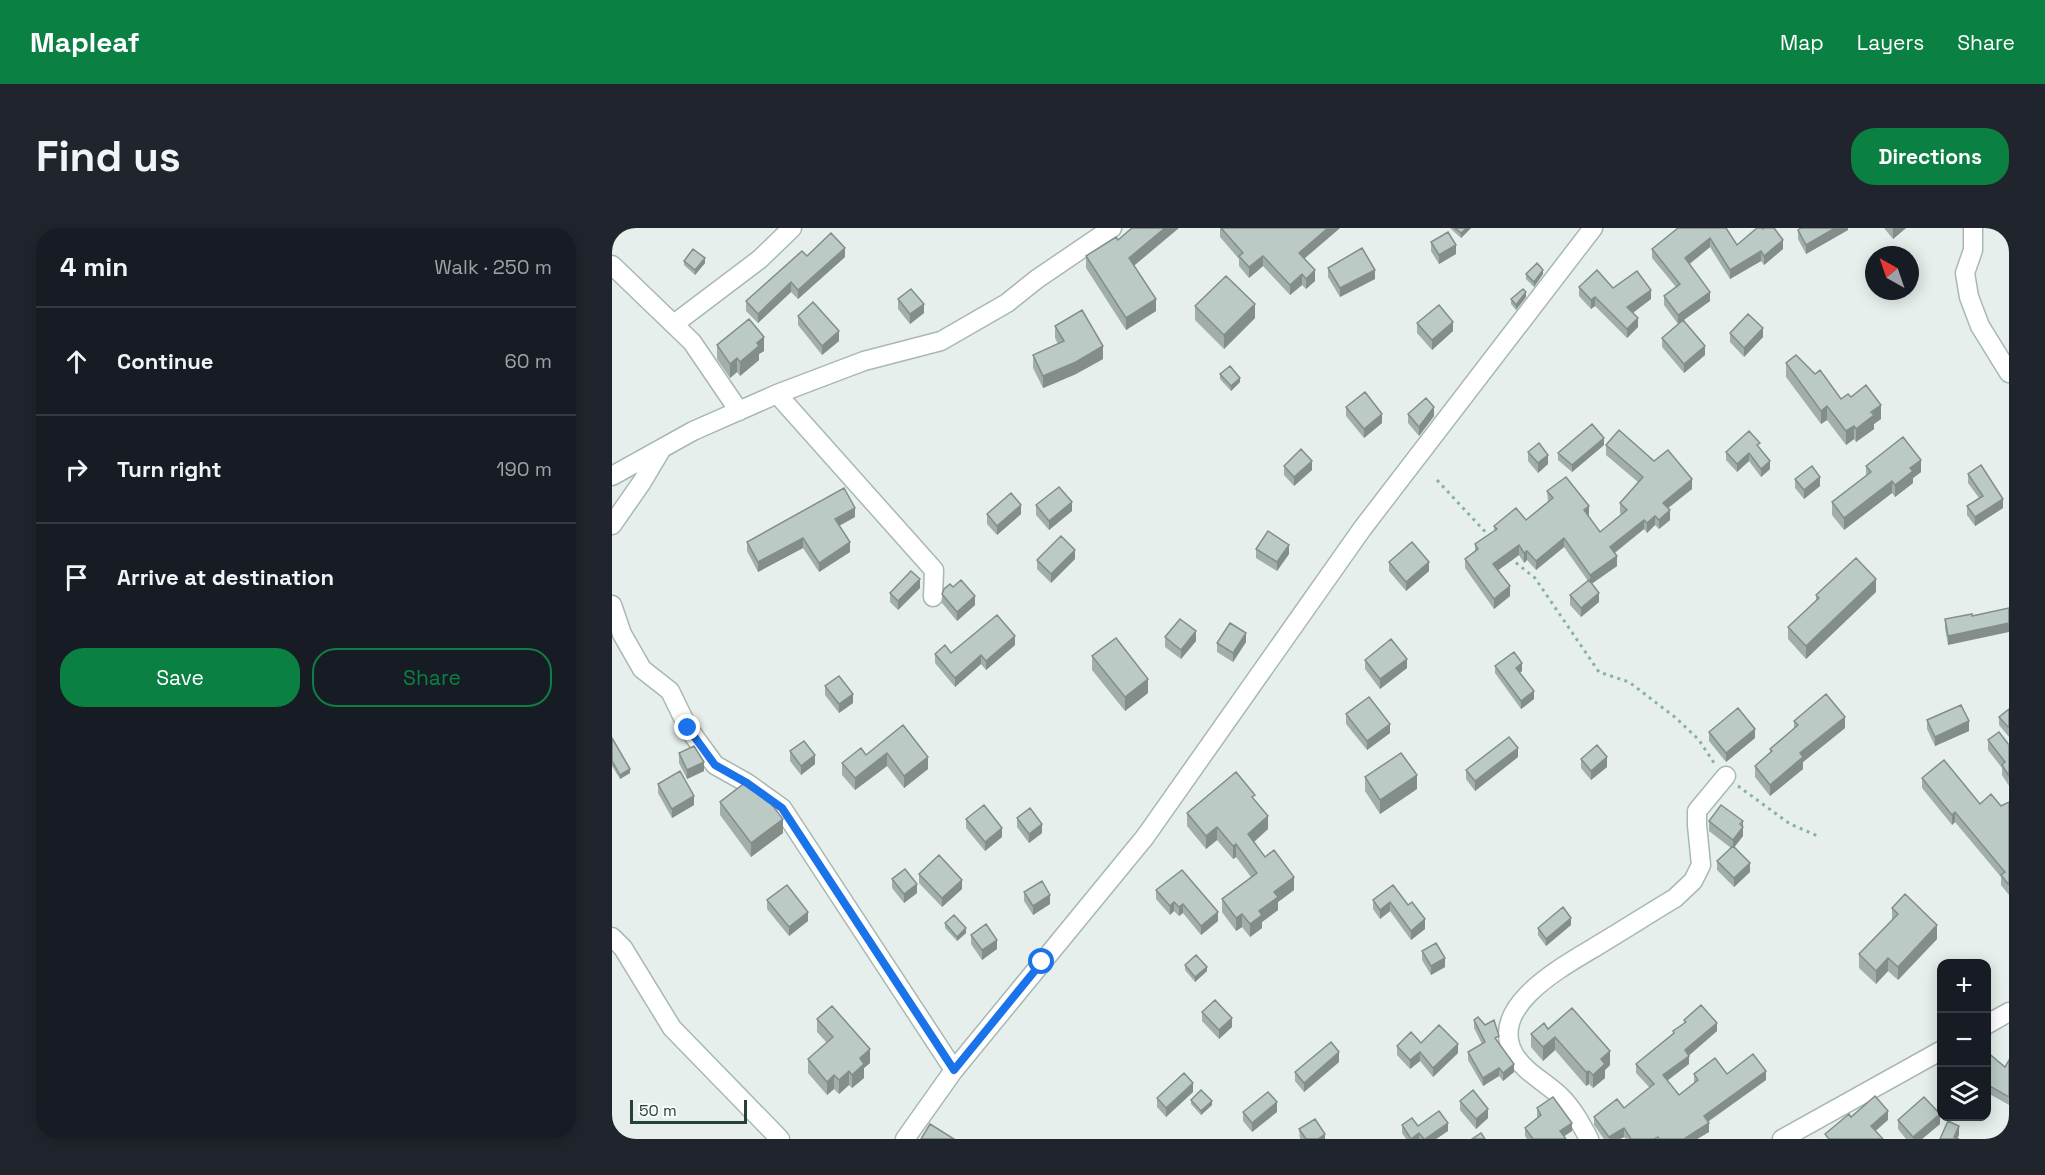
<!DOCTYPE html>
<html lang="en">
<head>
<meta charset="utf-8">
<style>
	:root { --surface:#171b24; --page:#20242c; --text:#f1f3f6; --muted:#9ea1a6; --line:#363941; --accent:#0b8043 }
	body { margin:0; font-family:"Space Grotesk",sans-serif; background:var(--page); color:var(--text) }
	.controls { position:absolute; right:18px; bottom:18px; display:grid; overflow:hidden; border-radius:12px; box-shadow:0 3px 15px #0003 }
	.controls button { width:54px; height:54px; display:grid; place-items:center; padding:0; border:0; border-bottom:2px solid var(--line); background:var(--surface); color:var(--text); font:30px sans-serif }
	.compass { position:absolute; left:1253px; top:18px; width:54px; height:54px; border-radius:50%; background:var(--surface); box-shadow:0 3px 15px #0003; rotate:320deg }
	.scale { position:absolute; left:18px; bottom:15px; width:117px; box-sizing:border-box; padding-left:6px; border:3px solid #24423a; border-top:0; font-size:16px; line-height:21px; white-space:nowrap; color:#24423a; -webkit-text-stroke:4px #f7fbf9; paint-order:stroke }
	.stop { position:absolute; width:18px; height:18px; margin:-14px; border:4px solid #1a73e8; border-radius:50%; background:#fff }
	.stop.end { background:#1a73e8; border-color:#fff; box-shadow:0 2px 6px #0008 }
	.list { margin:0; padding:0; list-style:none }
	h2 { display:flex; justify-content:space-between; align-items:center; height:78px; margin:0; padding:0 24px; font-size:26px }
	h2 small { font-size:20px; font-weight:400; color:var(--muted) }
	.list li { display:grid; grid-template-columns:39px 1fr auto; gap:18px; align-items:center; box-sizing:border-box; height:108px; padding:0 24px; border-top:2px solid var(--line) }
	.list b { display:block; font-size:22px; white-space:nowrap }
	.list em { font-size:20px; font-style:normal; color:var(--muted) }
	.actions { display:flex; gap:12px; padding:18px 24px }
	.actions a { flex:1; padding:14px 0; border:2px solid var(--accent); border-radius:24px; text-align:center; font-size:21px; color:var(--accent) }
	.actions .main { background:var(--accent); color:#fff }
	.icon { flex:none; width:33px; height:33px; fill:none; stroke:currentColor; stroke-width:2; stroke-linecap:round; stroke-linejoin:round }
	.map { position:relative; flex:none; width:1397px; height:911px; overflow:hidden; border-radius:24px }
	header { display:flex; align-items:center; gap:36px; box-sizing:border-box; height:84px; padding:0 30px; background:var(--accent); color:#fff }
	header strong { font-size:28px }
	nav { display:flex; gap:33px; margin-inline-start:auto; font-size:21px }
	.intro { display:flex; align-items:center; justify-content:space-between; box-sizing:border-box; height:144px; padding:0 36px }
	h1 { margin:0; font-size:42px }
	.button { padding:15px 27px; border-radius:24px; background:var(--accent); color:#fff; font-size:21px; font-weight:700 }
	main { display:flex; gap:36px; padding:0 36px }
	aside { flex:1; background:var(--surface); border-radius:24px; box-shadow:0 3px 15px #0003 }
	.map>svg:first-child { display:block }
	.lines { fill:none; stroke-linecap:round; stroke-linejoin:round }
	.minor-casing { stroke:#a8b8b2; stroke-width:21 }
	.path { stroke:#86b3a5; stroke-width:3; stroke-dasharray:3 4.5; stroke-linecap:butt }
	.minor { stroke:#fff; stroke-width:18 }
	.wall { fill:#a1aea9 }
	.shaded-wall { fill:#838d89 }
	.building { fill:#bbcac4; stroke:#838d89; stroke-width:1.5 }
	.route { stroke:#1a73e8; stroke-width:8 }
</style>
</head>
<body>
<header>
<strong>Mapleaf</strong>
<nav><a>Map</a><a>Layers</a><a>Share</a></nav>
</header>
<div class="intro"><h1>Find us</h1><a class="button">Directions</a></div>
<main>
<aside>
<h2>4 min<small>Walk · 250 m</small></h2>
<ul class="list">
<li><svg class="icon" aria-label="ahead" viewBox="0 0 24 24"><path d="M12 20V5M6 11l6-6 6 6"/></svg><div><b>Continue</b></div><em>60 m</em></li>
<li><svg class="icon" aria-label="right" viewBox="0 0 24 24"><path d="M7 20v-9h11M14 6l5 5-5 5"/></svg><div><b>Turn right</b></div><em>190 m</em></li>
<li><svg class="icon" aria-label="arrive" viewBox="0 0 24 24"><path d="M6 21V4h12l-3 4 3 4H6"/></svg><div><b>Arrive at destination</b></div></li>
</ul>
<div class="actions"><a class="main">Save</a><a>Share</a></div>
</aside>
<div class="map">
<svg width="1397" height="911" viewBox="0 0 1397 911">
	<rect width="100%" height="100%" fill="#e6efeb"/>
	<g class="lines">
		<defs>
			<path id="minor" d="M1361,0V22L1353,45L1357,69L1368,98L1397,145
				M0,37L80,114L127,183
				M62,96L148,31L180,0
				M165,166L322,342L321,369
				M0,248L81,203L165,166L252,133L329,113L395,75L425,51L500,0
				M0,297L30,254L49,222
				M0,377L10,406L30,441L58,463L76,500L103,537L135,555L170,580L342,842
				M0,709L11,720L60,800L168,911
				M1374,797L1397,784
				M293,911L342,842L533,609L750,301L981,0
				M977,911C969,896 961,881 949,869C935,855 912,844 902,826C874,777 956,736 988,716C1013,701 1038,685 1063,670L1081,653L1089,637L1085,597V583L1114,548
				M1170,911L1330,822"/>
		</defs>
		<!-- minor casing -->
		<use href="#minor" class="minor-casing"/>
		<!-- path -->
		<path class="path" d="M825,252L879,310
			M898,330L923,350L987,444L1017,454L1064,490L1087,512L1104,538
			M1126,558L1178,596L1206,608"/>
		<!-- minor -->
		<use href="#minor" class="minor"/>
	</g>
	<!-- wall -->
	<path class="wall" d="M608,0H728L692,31L703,53L694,61L690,57L678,67L651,38L637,50L627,38V31L608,9Z
		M838,0H859L849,10Z
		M1066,0L1125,17L1171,21L1152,37L1149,33L1118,51L1098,19L1078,36L1098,73L1072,92L1093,127L1072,145L1050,119V110L1066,96L1052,77V68L1064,59L1040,30V21Z
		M1236,0V2L1194,26L1186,11V2Z
		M1272,0H1294L1281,11Z
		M819,14L844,26L827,36L819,23Z
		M195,28L233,29L186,71L179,64L146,95L134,83V73Z
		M474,28L522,37L544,83L514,102L474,40Z
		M72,33L93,35L83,47L72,37Z
		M716,40L763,51L728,69L716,49Z
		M914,46H931L922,59L914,51Z
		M967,59L1001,60L1039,71L1021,85L1026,99L1015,110L983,78L979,81L967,68Z
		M914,69L904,82L899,76V71Z
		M286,71L312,85L298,96L286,81Z
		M583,78L643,90L612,121L583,92Z
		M186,88L227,113L210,127L186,97Z
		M805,95L841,103L820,122L805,105Z
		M443,98L491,131L464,146L431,160L421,140V127L446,116L443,110Z
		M1118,105L1151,109L1132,129L1118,114Z
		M105,117L152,123L147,126V132L128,148L125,144L118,150L105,131Z
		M1174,135L1229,171L1239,169L1269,191L1262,196V201L1244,214L1242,211L1234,217L1215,192L1209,196L1174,149Z
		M608,146L628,154L619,163L608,151Z
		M734,179L770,195L752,210L734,188Z
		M796,186L822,188L807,208L796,195Z
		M992,217L960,244L946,232V225Z
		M994,217L1042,233L1080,261L1056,280L1058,292L1047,301L1043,297L1035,305L1032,301L1003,325L1005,338L979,356L987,374L969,389L958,377V367L976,353L952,319L924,342L915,332L912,335L907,327L886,342L898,368L882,381L853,340V331L863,323V316L882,303V298L914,292L936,274L935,263L977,288H976L988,304L1009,286L1008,285V275L1026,254L994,227Z
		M1148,220L1158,241L1149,249L1137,233L1125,244L1114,232V224Z
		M916,224L936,236L926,245L916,233Z
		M672,238L700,242L682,258L672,247Z
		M1254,238L1309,244L1301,250V255L1283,269L1280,265L1232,302L1220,287V274L1254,247Z
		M1356,246L1391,280L1363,298L1355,287V278L1367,270L1356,255Z
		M1183,251L1208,258L1192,271L1183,260Z
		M424,277L460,283L437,302L424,287Z
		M375,286H409L385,307L375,296Z
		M243,289L227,298L238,324L207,344L191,320L146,344L135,323V314Z
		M644,321L677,326L665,343L644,330Z
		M463,331L439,355L425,341V332Z
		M777,334L817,343L794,363L777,343Z
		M341,359L363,377L345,393L330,375V366Z
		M308,360L286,382L278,374V365Z
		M1264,364L1194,431L1176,411V399L1204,373V367Z
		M1360,388L1336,417L1333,400V391Z
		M553,409L584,413L569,431L553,419Z
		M634,414L621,434L605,424V415Z
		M403,417L374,442L369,436L343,459L323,435V426L339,425Z
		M480,428L536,465L513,483L480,442Z
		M753,432L795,440L768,461L753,441Z
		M883,438L910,443L907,445L922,471L909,481L883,445Z
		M213,458L241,475L227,485L213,467Z
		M1397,481V509L1387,497V489Z
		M734,486L778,505L755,522L734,496Z
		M1315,492L1357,503L1323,518L1315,501Z
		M1182,493L1233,500L1191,534V541L1158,568L1143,549V538L1158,525V521L1182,501Z
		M291,497L316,541L292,560L275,538L243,562L230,547V535L254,527Z
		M1097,504L1143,510L1114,534L1097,513Z
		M0,510L18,545L8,551L0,538Z
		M1376,512L1397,517V558L1390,547V540L1376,522Z
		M178,523L203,536L189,547L178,533Z
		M67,525L92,543L75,551L67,535Z
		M906,529L863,563L854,551V542Z
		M969,531L995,539L979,552L969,540Z
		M753,549L805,561L768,586L753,563Z
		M1310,550L1368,576L1389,578L1397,574V667L1389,657V649L1343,594L1340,597L1310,560Z
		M46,556L82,577L60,590L46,565Z
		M643,573L656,601L642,614L653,629L682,662L666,674V682L650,694V700L638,709L630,699L624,703L610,684V671L639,649L624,629L621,631L605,612L594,621L575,598V585Z
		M108,574L171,605L139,629L108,587Z
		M405,590L430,605L417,615L405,599Z
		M354,591L390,609L373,623L354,600Z
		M1097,593L1131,598V608L1122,619L1138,644L1122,659L1105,642V633L1119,620L1097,603Z
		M307,646L350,661L330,679L307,655Z
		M280,651L305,665L292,675L280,660Z
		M781,657L813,701L799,712L778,683L768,691L761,681V672Z
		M544,662L606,693L589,707L571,685L567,688L562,683L558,687L544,671Z
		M412,664L438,676L421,687L412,673Z
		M155,672L196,693L177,708L155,681Z
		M1280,680L1325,711L1286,752L1276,743L1264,756L1247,740V726L1280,692Z
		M333,695L354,705L345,713L333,700Z
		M959,697L934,718L926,707V700Z
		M359,707L385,721L370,732L359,716Z
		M810,723L833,739L819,747L810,732Z
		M573,737L595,743L583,754L573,742Z
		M590,784L620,799L607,811L590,793Z
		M205,791L258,835L252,840V850L240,860L237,857L227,866L222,861L215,867L196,845V831L215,815L205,804Z
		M862,792L887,816L902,844L891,853L887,848L871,858L856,832V824L870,816L862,800Z
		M1072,792L1105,803L1077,827V836L1055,852L1067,867L1082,855V846H1115L1154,852L1096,894L1097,904L1085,911H1014L1012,909L1008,911H992L982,897V889L1012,880L1038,860L1024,845V836L1061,806V803L1072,795Z
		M936,801L998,837L993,842V850L981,860L977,856L974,858L943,822L931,833L919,819V806Z
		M809,815L846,825L821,849L808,833L798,841L785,827V818Z
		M1374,823L1393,839L1397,832V877L1374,864Z
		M727,834L692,864L683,853V844Z
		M581,864L554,889L545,879V870Z
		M579,872L600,877L589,887L579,876Z
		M848,873L876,890L864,901L848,882Z
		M925,880L960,903L952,908L954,911H915L913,908V900L926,890L925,888Z
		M631,884H665L640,904L631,893Z
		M1286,892L1328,896L1310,911H1294L1286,901Z
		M790,897L806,898L836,903L824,911H794L790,905Z
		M687,901L713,911H688Z"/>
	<!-- shaded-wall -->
	<path class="shaded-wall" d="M553,0H567L517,42V30Z
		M716,0H728L687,35V25Z
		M855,0H859L849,10V5Z
		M1223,0H1236V2L1194,26V17Z
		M1281,0H1294L1281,11Z
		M1098,10V19L1073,39V30Z
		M1171,12V21L1152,37V28Z
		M844,17V26L827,36V27Z
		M233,20V29L186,71V62Z
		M1149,23V33L1118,51V42Z
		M651,28V38L637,50V39Z
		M93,30V35L83,47V42Z
		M703,42V53L694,61V51Z
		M763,42V51L728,69V60Z
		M931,42V46L922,59V54Z
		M690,46V57L678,67V57Z
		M179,54V64L146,95V86Z
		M1039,62V71L1015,89V79Z
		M914,64V69L904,82V77Z
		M1098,64V73L1066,96V87Z
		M983,69V78L979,81V72Z
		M544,71V83L514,102V90Z
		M312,76V85L298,96V86Z
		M643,76V90L612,121V107Z
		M1026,90V99L1015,110V101Z
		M841,94V103L820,122V112Z
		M1151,100V109L1132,129V120Z
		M227,103V113L210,127V118Z
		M152,109V123L147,126V132L128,148V134L145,115Z
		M491,118V131L464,146L431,160V148Z
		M1093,118V127L1072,145V136Z
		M125,130V144L118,150V136Z
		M628,150V154L619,163V158Z
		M1269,177V191L1262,196V201L1244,214V201L1259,184Z
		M1215,178V192L1209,196V183Z
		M822,179V188L807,208V199Z
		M770,186V195L752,210V201Z
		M1242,198V211L1234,217V203Z
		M992,210V217L960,244V237Z
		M1137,225V233L1125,244V236Z
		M936,227V236L926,245V235Z
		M1309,232V244L1301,250V255L1283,269V257L1298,240Z
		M700,233V242L682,258V249Z
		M1158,233V241L1149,249V241Z
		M1208,249V258L1192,271V262Z
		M1080,251V261L1051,284V275Z
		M1280,253V265L1232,302V290Z
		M1391,271V280L1363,298V289Z
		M460,274V283L437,302V293Z
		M409,277V286L385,307V298Z
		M977,278V288L972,292V282Z
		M243,280V289L223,300V291Z
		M1058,282V292L1047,301V292Z
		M1043,288V297L1035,305V295Z
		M1032,292V301L998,328V319Z
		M191,310V320L146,344V334Z
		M952,310V319L924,342V333Z
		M238,314V324L207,344V335Z
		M677,317V326L665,343V334Z
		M907,317V327L881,346V336Z
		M463,322V331L439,355V346Z
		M915,323V332L912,335V325Z
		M1005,328V338L978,357V347Z
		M817,334V343L794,363V354Z
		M308,351V360L286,382V373Z
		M1264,351V364L1194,431V418Z
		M898,358V368L882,381V371Z
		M987,365V374L969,389V380Z
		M363,368V377L345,393V384Z
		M1397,395V404L1336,417V408Z
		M584,403V413L569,431V422Z
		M634,405V414L621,434V425Z
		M403,408V417L374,442V433Z
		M369,427V436L343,459V450Z
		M795,431V440L768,461V451Z
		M910,435V443L904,448V440Z
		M536,451V465L513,483V469Z
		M922,463V471L909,481V473Z
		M241,466V475L227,485V476Z
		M1233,489V500L1191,534V541L1158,568V557L1188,525Z
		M1357,493V503L1323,518V509Z
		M778,496V505L755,522V513Z
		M1143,501V510L1114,534V525Z
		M906,520V529L863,563V553Z
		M275,525V538L243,562V550Z
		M203,527V536L189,547V538Z
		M316,529V541L292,560V548Z
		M995,529V539L979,552V543Z
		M92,534V543L75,551V542Z
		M18,541V545L8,551V547Z
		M805,547V561L768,586V572Z
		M82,568V577L60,590V581Z
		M1343,584V594L1340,597V587Z
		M656,588V601L636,619V606Z
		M171,591V605L139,629V615Z
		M1131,593V608L1121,621V612Z
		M430,596V605L417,615V606Z
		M605,599V612L594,621V608Z
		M390,600V609L373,623V614Z
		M624,616V629L621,631V618Z
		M1138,635V644L1122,659V650Z
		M682,649V662L666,674V682L650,694V700L638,709V696L647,683L662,664Z
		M350,652V661L330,679V670Z
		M305,656V665L292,675V666Z
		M438,667V676L421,687V678Z
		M562,674V683L558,687V678Z
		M778,674V683L768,691V682Z
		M571,676V685L567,688V679Z
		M196,684V693L177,708V699Z
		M606,684V693L589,707V698Z
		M630,686V699L624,703V690Z
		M959,690V697L934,718V711Z
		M813,691V701L799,712V703Z
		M1325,697V711L1286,752V739Z
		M354,700V705L345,713V709Z
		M385,712V721L370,732V722Z
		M833,730V739L819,747V738Z
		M1276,730V743L1264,756V743Z
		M595,739V743L583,754V749Z
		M620,790V799L607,811V802Z
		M1105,795V803L1073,831V822Z
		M943,809V822L931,833V819Z
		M846,816V825L821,849V840Z
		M258,821V835L252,840V850L240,860V847L248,830Z
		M998,823V837L993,842V850L981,860V847L989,831Z
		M727,824V834L692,864V855Z
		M808,824V833L798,841V832Z
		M1077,828V836L1051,856V847Z
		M902,836V844L891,853V845Z
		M887,840V848L871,858V850Z
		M237,843V857L227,866V852Z
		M977,843V856L974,858V844Z
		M1154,843V852L1092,896V888Z
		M222,847V861L215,867V854Z
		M581,855V864L554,889V880Z
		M600,873V877L589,887V883Z
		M665,874V884L640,904V895Z
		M876,881V890L864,901V891Z
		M1276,883V892L1259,907V898Z
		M1328,886V896L1310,911H1301V909Z
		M836,895V903L824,911H813Z
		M960,895V903L948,911V903Z
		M1097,895V904L1085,911H1072Z
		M1347,898V907L1345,911L1342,909Z
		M1012,900V909L1008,911H997V909Z
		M807,905V911H799Z
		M713,906V911H706Z"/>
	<!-- building -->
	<path class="building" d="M520,0H553L517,30L544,71L514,90L474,28L504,9L506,12Z
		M609,0H716L687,25L703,42L694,51L690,46L678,57L651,28L637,39L627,28L631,25Z
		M843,0H855L849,5Z
		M1066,0H1114L1125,17L1145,0H1150L1151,1L1152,0H1162L1171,12L1152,28L1149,23L1118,42L1098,10L1073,30L1098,64L1066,87L1052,68L1068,56L1040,21Z
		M1189,0H1223L1194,17L1186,2Z
		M836,4L844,17L827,27L819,14Z
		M219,5L233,20L186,62L179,54L146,86L134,73L190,23L195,28Z
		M750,20L763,42L728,60L716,40Z
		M81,21L93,30L83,42L72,33Z
		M925,35L931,42L922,54L914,46Z
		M985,42L1001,60L1025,43L1039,62L1015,79L1026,90L1015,101L983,69L979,72L967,59Z
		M614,48L643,76L612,107L583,78Z
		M299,61L312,76L298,86L286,71Z
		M911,61L914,64L904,77L899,71Z
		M201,74L227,103L210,118L186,88Z
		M827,77L841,94L820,112L805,95Z
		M470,82L491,118L464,134L431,148L421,127L452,113L443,98Z
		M1136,86L1151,100L1132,120L1118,105Z
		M137,91L152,109L145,115L147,118L128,134L125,130L118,136L105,117Z
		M1071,92L1093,118L1072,136L1050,110Z
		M1184,127L1203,146L1208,142L1229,171L1236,166L1239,169L1254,157L1269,177L1259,184L1262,187L1244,201L1242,198L1234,203L1215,178L1209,183L1174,135Z
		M618,138L628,150L619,158L608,146Z
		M753,164L770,186L752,201L734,179Z
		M814,170L822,179L807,199L796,186Z
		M980,196L992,210L960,237L946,225Z
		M1007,202L1042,233L1056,222L1080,251L1051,275L1058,282L1047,292L1043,288L1035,295L1032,292L998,319L1005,328L978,347L952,310L924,333L915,323L912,325L907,317L881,336L898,358L882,371L853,331L866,321L863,316L885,301L882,298L904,280L914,292L941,270L935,263L954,249L977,278L972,282L988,304L1015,282L1008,275L1031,249L994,217Z
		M1137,203L1148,215L1145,217L1158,233L1149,241L1137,225L1125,236L1114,224Z
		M1291,209L1309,232L1298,240L1301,243L1283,257L1280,253L1232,290L1220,274L1259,244L1254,238Z
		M927,215L936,227L926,235L916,224Z
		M689,221L700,233L682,249L672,238Z
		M1369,237L1391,271L1363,289L1355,278L1371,268L1356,246Z
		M1200,238L1208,249L1192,262L1183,251Z
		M447,259L460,274L437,293L424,277Z
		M232,260L243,280L223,291L238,314L207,335L191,310L146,334L135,314Z
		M399,265L409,277L385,298L375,286Z
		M656,303L677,317L665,334L644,321Z
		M449,308L463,322L439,346L425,332Z
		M800,314L817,334L794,354L777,334Z
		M1244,330L1264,351L1194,418L1176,399L1207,370L1204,367Z
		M299,343L308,351L286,373L278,365Z
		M349,352L363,368L345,384L330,366L332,361L338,356L341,359Z
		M977,352L987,365L969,380L958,367Z
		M1397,380V395L1336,408L1333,391L1360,386V388Z
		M385,387L403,408L374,433L369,427L343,450L323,426L333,417L339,425Z
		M568,391L584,403L569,422L553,409Z
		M618,395L634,405L621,425L605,415Z
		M504,410L536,451L513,469L480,428Z
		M779,411L795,431L768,451L753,432Z
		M902,424L910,435L904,440L922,463L909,473L883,438Z
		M227,448L241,466L227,476L213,458Z
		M1214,466L1233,489L1188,525L1191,529L1158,557L1143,538L1160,523L1158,521L1186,497L1182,493Z
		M757,469L778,496L755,513L734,486Z
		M1349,477L1357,493L1323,509L1315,492Z
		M1126,480L1143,501L1114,525L1097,504Z
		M1397,481V500L1387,489Z
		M291,497L316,529L292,548L275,525L243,550L230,535L249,520L254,527Z
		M1387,504L1397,517V548L1390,537L1393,534L1376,512Z
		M897,509L906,520L863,553L854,542Z
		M0,510L18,541L8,547L0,533Z
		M192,513L203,527L189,538L178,523Z
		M985,517L995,529L979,543L969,531Z
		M82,518L92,534L75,542L67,525Z
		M789,525L805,547L768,572L753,549Z
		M1332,532L1368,576L1379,566L1389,578L1397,574V657L1389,647L1393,644L1343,584L1340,587L1310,550Z
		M68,543L82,568L60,581L46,556Z
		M624,544L643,567L640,569L656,588L636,606L653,629L662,622L682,649L662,664L666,669L647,683L650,687L638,696L630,686L624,690L610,671L645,645L624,616L621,618L605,599L594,608L575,585Z
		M134,554L154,569L171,591L139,615L108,574Z
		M372,577L390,600L373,614L354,591Z
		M1109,577L1131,593L1128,596L1131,599L1121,612L1097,593Z
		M418,580L430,596L417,606L405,590Z
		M1121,618L1138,635L1122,650L1105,633Z
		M327,627L350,652L330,670L307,646Z
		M293,641L305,656L292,666L280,651Z
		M570,642L606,684L589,698L571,676L567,679L562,674L558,678L544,662Z
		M430,653L438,667L421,678L412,664Z
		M175,657L196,684L177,699L155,672Z
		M781,657L796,677L800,674L813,691L799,703L778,674L768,682L761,672Z
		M1293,666L1325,697L1286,739L1276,730L1264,743L1247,726L1286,686L1280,680Z
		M951,679L959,690L934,711L926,700Z
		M342,687L354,700L345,709L333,695Z
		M374,696L385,712L370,722L359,707Z
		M824,715L833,730L819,738L810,723Z
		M584,727L595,739L583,749L573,737Z
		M603,772L620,790L607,802L590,784Z
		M1089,777L1105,795L1073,822L1077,828L1051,847L1067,867L1086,852L1082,846L1103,830L1115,846L1141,826L1154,843L1092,888L1097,895L1072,911H1047L1046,909L1042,911H1019L1012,900L997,909L982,889L1005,871L1012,880L1042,856L1024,836L1062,805L1061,803L1074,794L1072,792Z
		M220,778L258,821L248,830L252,836L240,847L237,843L227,852L222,847L215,854L196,831L221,809L205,791Z
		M960,780L998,823L989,831L993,836L981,847L977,843L974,844L943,809L931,819L919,806L932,795L936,801Z
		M866,789L873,797L882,792L887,808L883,810L902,836L891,845L887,840L871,850L856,824L873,814L862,792Z
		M827,797L846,816L821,840L808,824L798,832L785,818L799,804L809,815Z
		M719,814L727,824L692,855L683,844Z
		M1374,823L1393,839L1397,832V869L1374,856Z
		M572,845L581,855L554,880L545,870Z
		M589,862L600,873L589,883L579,872Z
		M861,862L876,881L864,891L848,873Z
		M656,864L665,874L640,895L631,884Z
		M1263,868L1276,883L1259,898L1271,911H1217L1213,906L1237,886L1239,889Z
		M941,869L960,895L948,903L954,911H921L913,900L929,887L925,880Z
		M1312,869L1328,886L1301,909L1286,892Z
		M827,883L836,895L813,911H812L807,905L799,911L790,897L800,890L806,898Z
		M703,891L713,906L706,911H694L687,901Z
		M1336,893L1347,898L1342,909L1347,911H1328Z
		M318,896L342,911H309Z
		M869,905L873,911H860Z"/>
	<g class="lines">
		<!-- route -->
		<path class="route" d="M76,500L103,537L135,555L170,580L342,842L430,734"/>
	</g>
</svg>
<div class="controls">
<button>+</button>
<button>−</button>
<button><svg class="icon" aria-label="layers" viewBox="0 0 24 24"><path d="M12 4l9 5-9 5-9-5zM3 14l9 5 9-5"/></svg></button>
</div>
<svg class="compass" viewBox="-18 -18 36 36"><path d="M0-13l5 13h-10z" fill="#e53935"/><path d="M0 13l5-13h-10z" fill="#9ea1a6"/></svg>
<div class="scale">50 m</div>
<div class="stop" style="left:430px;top:734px"></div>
<div class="stop end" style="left:76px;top:500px"></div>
</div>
</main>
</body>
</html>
